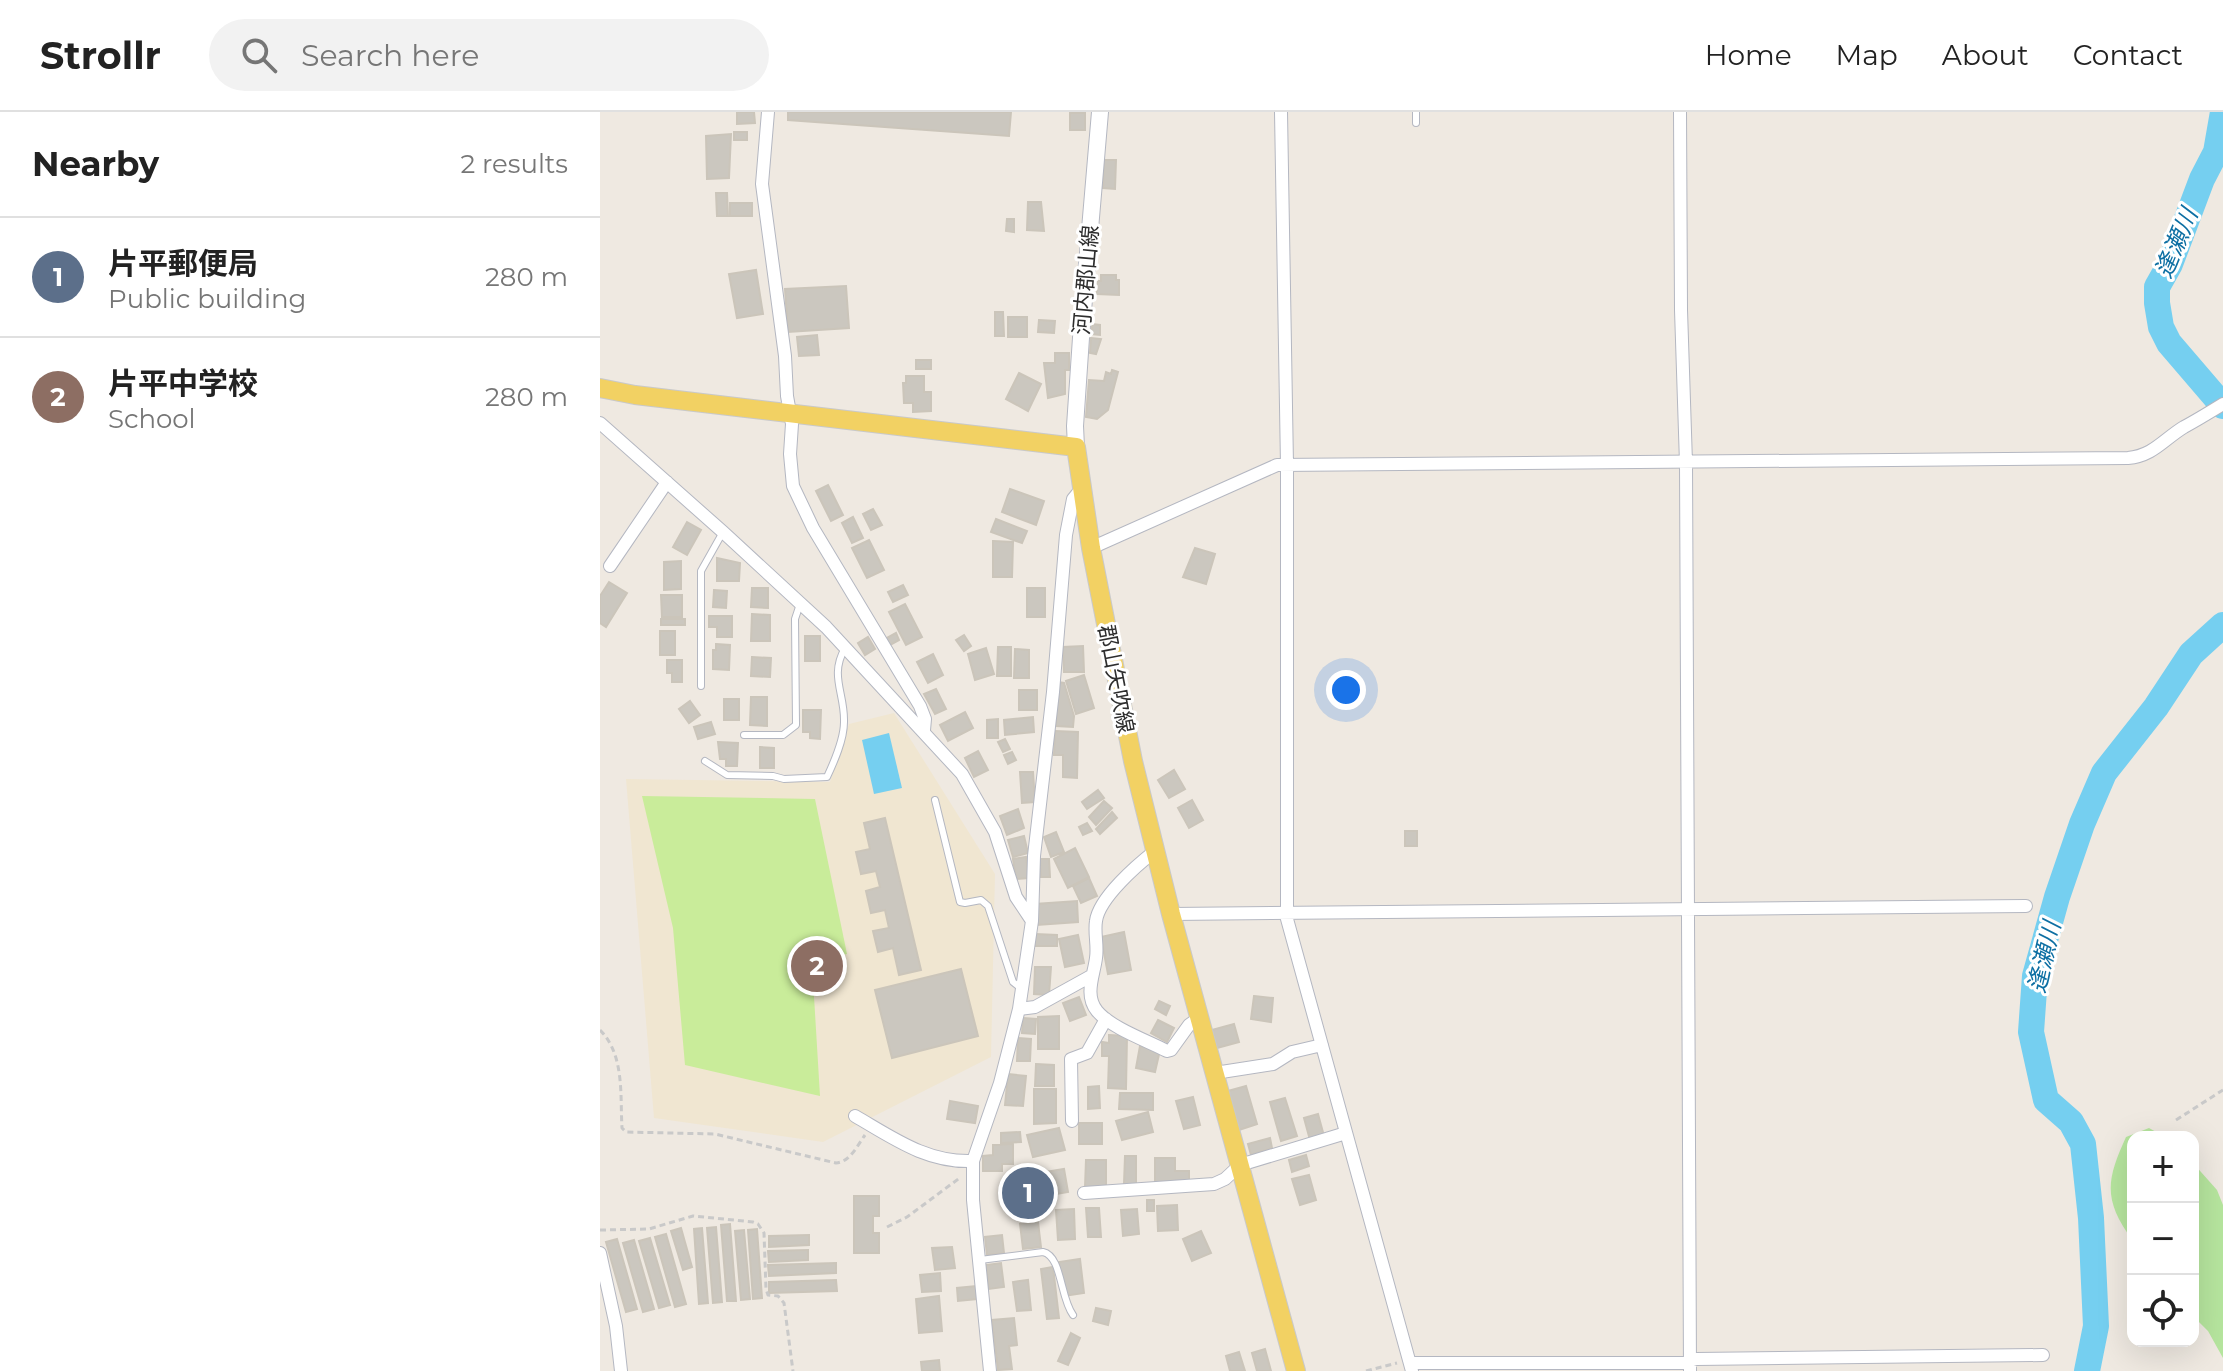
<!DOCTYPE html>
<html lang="en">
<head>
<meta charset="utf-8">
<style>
	:root { --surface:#fff; --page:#f2f2f2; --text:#222; --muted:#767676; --line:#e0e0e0; --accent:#4264fb }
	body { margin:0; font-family:Montserrat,"Noto Sans JP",sans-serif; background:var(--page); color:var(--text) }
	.controls { position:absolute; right:24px; bottom:24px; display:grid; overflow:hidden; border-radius:16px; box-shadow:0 8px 32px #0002 }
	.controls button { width:72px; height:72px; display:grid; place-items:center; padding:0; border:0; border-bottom:2px solid var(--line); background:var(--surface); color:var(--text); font:40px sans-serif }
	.you { position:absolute; left:746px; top:578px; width:28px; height:28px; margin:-20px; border:6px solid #fff; border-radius:50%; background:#1a73e8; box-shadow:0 0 0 12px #1a73e833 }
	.badge { display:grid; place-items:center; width:52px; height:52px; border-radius:50%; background:var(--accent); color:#fff; font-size:26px; font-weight:700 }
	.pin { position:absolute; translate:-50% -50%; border:4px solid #fff; box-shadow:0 2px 8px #0006 }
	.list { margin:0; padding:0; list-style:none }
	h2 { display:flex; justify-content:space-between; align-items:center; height:104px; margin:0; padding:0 32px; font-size:34px }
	h2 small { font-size:26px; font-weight:400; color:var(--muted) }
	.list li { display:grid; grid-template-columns:52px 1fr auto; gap:24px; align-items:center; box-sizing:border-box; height:120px; padding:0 32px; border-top:2px solid var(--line) }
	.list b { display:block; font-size:30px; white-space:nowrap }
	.list p { margin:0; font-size:26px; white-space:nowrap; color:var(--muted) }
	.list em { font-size:26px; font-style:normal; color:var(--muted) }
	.icon { flex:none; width:44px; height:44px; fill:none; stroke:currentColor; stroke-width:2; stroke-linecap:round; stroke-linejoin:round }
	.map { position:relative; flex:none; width:1623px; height:1259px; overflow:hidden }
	header { display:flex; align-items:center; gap:48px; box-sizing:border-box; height:112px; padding:0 40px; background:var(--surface); border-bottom:2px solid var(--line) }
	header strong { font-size:38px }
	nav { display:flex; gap:44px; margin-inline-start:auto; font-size:28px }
	.search { width:560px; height:72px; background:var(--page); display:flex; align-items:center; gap:20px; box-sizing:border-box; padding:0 28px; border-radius:44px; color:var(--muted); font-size:30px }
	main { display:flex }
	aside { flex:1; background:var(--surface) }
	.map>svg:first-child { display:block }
	.education { fill:#f0e6d1 }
	.green { fill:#b6e59e }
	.pitch { fill:#c9ec9a }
	.water { fill:#75cff0 }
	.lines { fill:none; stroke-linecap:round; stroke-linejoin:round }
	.river { stroke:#75cff0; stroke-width:26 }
	.building { fill:#cbc7bf; stroke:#cbc5ba; stroke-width:2 }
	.service-casing { stroke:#b4b7c1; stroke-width:8 }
	.minor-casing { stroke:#b4b7c1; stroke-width:14 }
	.secondary-casing { stroke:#b4b7c1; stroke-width:18 }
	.primary-casing { stroke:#c9c9c9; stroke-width:20 }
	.path { stroke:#c9c9c9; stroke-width:3; stroke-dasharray:6 4; stroke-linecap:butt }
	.service { stroke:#fff; stroke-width:6 }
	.minor { stroke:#fff; stroke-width:12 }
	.secondary { stroke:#fff; stroke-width:16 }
	.primary { stroke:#f2d163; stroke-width:18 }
	.labels { text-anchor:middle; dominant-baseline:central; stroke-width:6; stroke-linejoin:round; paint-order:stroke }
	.street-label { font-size:22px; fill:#2e2e2e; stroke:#fff }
	.water-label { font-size:24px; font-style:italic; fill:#0d6fa3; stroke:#fff }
</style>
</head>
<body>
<header>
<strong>Strollr</strong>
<div class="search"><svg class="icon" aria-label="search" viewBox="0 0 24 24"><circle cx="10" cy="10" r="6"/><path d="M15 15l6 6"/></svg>Search here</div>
<nav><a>Home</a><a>Map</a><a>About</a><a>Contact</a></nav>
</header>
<main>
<aside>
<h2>Nearby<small>2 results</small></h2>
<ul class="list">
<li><span class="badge" style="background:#5c6f8a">1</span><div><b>片平郵便局</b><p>Public building</p></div><em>280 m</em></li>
<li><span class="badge" style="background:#8d6e63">2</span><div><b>片平中学校</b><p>School</p></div><em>280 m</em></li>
</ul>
</aside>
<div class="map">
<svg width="1623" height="1259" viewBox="0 0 1623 1259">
	<rect width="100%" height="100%" fill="#efe9e1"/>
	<!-- education -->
	<path class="education" d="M294,601L395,762L391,945L223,1030L54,1006L26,667L230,670L249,612Z"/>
	<!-- green -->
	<path class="green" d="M1549,1016L1565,1025H1533V1129C1503,1088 1506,1069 1526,1025Z
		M1593,1051L1617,1078L1623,1093V1246L1608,1219L1593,1204Z"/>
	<!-- pitch -->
	<path class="pitch" d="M42,684L215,687L247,842L212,851L220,984L85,953L73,816Z"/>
	<!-- water -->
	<path class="water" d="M289,621L302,676L274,682L262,628Z"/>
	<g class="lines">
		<!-- river -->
		<path class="river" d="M1623,0L1616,40L1602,67L1570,152L1557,175V191L1561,215L1569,231L1623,294
			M1487,1259L1496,1214L1491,1106L1483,1032L1471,1010L1446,988L1431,920L1435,864L1457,785L1482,712L1504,661L1556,595L1591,542L1623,513"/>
	</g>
	<!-- building -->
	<path class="building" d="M137,0H154L155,11L137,12Z
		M188,0H411L409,24L188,8Z
		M470,1H485V18H470Z
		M134,20H147V28H134Z
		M131,22L129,66L107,67L106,24Z
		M504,48H516L515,77L503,76Z
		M116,81H127L128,104H117Z
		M428,90H441L444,119L427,118Z
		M130,91H152V104H130Z
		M407,107H414V120L406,119Z
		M156,158L163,202L137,206L129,162Z
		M501,163H516V168H519V183L497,182V169H501Z
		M246,174L249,216L188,220L185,177Z
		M395,200H403L404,224H395Z
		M408,205H427V225H408Z
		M439,208L455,209L454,221L438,220Z
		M492,212L500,213V223L491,222Z
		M217,223L219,243L199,244L197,225Z
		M491,226L501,227L496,242L490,241Z
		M455,241H469V258H465V282L448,286L444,251H455Z
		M316,248H331V257H316Z
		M512,258L518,260L508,298L497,307L486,305L489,268L504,269L506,260L511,262Z
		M419,261L441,272L428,299L406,287Z
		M306,264H324V280H331V299L313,300V291H304L303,271H306Z
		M228,373L243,403L231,409L216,379Z
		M410,377L444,389L436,413L402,400Z
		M273,397L282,413L271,418L263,402Z
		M253,405L263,426L252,431L242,411Z
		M396,407L427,419L422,431L391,420Z
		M87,410L101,418L87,443L73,435Z
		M269,428L284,458L267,466L252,436Z
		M393,429L413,430L412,465H393Z
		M595,436L615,442L606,472L583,465Z
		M117,446L140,451L139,469H117Z
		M81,449V477L64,478V450Z
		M9,470L27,481L6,515L0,511V484Z
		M303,473L308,483L293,490L288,480Z
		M152,476H168V496L151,495Z
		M427,476H445V505H427Z
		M114,478L127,479L126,496L113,495Z
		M61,483H82V505H62Z
		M305,492L322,525L306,533L289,500Z
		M152,502L170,503V529H151Z
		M109,504H132V525H117V515H109Z
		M61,507H85V513H61Z
		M60,519H75V543H60Z
		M296,521L299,528L288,534L285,527Z
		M364,523L371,534L364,539L356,528Z
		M205,524H220V549H205Z
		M268,525L275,537L265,543L258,531Z
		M116,532L130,533L129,558L113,557V538H116Z
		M483,534L484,560H464L463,535Z
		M398,535H411V564H397Z
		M386,536L394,562L375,568L368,542Z
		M415,537L429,538V566H414Z
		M333,542L343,563L328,571L317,550Z
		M152,545L171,546L170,565L151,564Z
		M67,548H82V570H72V561H67Z
		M484,563L494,596L476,602L466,569Z
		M458,570L464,571L474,604L473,615L456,614Z
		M336,577L346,597L335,602L324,582Z
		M419,578H437V598H419Z
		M151,585H167V614L150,613Z
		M124,587H139V608H124Z
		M90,589L100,603L89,611L79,597Z
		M203,598H221L220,627L210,626V620H203Z
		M365,600L373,616L348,629L340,613Z
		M433,605L434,620L405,623L404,608Z
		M398,607V626H387V608Z
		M111,610L115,622L98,627L94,615Z
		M455,619L478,620L477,666L463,665V643H454Z
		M405,627L410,637L403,640L398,630Z
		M118,630L138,631L137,654H126V647H120Z
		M160,635L174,636V656H160Z
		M378,639L388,658L374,665L365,646Z
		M412,640L416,648L408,652L404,643Z
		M574,658L585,677L569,686L558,668Z
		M420,660H433L435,690L422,691Z
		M498,678L504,686L487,697L482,690Z
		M592,688L603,708L589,716L578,696Z
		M504,689L512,696L496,713L489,705Z
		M418,697L424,716L407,723L400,704Z
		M512,700L517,706L500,722L496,717Z
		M285,706L321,858L299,863L293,836L278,840L273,819L289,816L285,798L271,801L266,779L280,775L276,759L261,762L256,740L270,737L264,711Z
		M487,711L492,719L483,723L479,715Z
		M805,719H817V734H805Z
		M456,720L464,740L451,745L444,725Z
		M424,724L428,741L413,745L408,728Z
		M475,736L489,765L468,776L454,747Z
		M426,745L429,766L416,767L413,747Z
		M440,747H449L450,765H441Z
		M489,766L497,784L481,791L473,774Z
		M477,789L478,810L437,813L435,792Z
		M524,820L531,858L508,862L501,825Z
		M435,822L457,823V834H434Z
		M478,823L484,851L465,855L459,827Z
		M435,855H451L449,883L434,882Z
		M361,857L378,924L292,946L275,878Z
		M654,884L673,886L671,910L651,907Z
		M479,885L486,903L470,909L463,891Z
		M559,889L570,894L566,903L555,897Z
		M459,904V937H438V905Z
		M423,906L436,907L435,922L422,921Z
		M558,908L574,916L567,930L551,921Z
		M634,912L639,930L617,936L612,918Z
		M509,923L527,924L526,977L508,976L509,944H502V930L509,931Z
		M418,926L431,927L430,949H417Z
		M540,934L560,938L555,960L536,956Z
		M436,952L454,953V974H435Z
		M408,962L426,964L423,994L405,993Z
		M499,974L500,996L488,997V975Z
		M646,974L657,1012L639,1018L628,979Z
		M434,977H456V1011L434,1012Z
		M520,981H553V998L519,997Z
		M593,985L600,1013L584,1017L576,989Z
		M685,986L697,1024L681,1029L670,990Z
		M350,989L378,994L375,1011L347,1007Z
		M548,1000L553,1020L522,1028L516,1009Z
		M718,1002L724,1024L710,1028L704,1006Z
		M479,1011H502V1032H479Z
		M459,1016L465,1038L433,1045L427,1023Z
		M420,1020L421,1030L401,1031V1021Z
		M670,1026L672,1036L651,1043L648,1032Z
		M413,1032V1052H402V1059H383V1044L393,1043V1033Z
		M706,1043L709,1054L692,1060L689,1048Z
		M525,1044H536V1072H524Z
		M555,1046H575V1059H589V1071L555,1070Z
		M486,1048H506V1075H485Z
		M464,1057L468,1080L450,1083L445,1060Z
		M709,1063L716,1088L700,1093L692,1067Z
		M440,1064L444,1102L422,1104L421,1093H416L413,1068Z
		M254,1084H279V1104H273V1121H279V1141H254Z
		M547,1088H554V1099H547Z
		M577,1093L578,1118L558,1119L557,1094Z
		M486,1096H499L501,1125H488Z
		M474,1097L475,1127L458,1128L456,1098Z
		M537,1097L539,1122L523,1124L521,1098Z
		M438,1110L441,1135L423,1137L420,1112Z
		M130,1112L136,1189H127L121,1113Z
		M116,1115L122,1190L113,1191L107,1116Z
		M81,1116L92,1155L83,1158L71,1119Z
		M102,1116L108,1191L99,1192L94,1117Z
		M157,1117L162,1186L153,1187L148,1118Z
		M144,1118L150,1187L141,1188L135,1119Z
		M601,1119L611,1141L592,1149L583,1127Z
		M66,1122L86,1192L75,1195L55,1125Z
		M209,1123V1133L169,1135V1124Z
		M402,1123L404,1141L387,1143L385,1125Z
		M50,1126L70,1193L59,1196L39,1129Z
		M17,1127L37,1197L26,1200L6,1130Z
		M34,1128L54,1197L43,1200L23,1131Z
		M352,1135L355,1156L335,1158L332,1136Z
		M208,1138V1148L169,1150L168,1139Z
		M480,1147L484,1181L463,1184L459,1150Z
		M236,1151V1161L169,1164L168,1153Z
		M401,1151L404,1175L389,1177L386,1153Z
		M453,1155L459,1206L447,1207L441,1157Z
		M340,1161L341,1179L322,1180L320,1163Z
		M236,1168L237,1179L169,1181V1170Z
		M428,1168L431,1198L417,1199L413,1170Z
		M376,1174L377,1187L358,1189L357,1176Z
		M339,1184L342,1219L319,1221L316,1187Z
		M496,1196L511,1199L508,1213L493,1209Z
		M414,1206L417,1233L409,1234L412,1257L398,1258L392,1208Z
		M471,1221L480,1226L468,1253L458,1249Z
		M665,1237L671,1259H657L652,1241Z
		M639,1240L645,1259H630L626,1244Z
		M339,1248L340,1259H322L321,1250Z"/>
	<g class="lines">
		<defs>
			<path id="service" d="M816,0V11
				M101,574V459L123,420
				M144,623H183L196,613L195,507L200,492
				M105,649L127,663L173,664L184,667L227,665C234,650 244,628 244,610C245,581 229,564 245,536
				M335,688L360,790L365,791L381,788L388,794L413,870L422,877
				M380,1148L443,1140C462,1144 460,1186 473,1203"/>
			<path id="minor" d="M168,0L162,72L185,244L187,284L192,312L190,342L193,374L213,416L320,594L325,607L324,618
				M681,0L687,353V807L812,1259
				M1080,0L1081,198L1086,351L1090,1259
				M0,311L123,420L226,515L362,662L395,720L416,785L432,809
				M491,436L677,353L1528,346C1553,344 1564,327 1584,315C1597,308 1610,300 1623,292
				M10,454L67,370
				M555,739C537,753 499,786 496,809C494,821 498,834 496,846C494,863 484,883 497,899C511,916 548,929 567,939L571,938L589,913L599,906
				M571,802L1426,794
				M419,897L435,895L491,864
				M615,961L673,952L692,940L722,933
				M255,1004C293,1026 327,1051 373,1049
				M472,1009L471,947L487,941L506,907
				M484,1081L614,1072L625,1067L640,1053L746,1021
				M0,1141L16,1214L21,1259
				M810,1251H1083L1096,1247L1443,1243
				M390,1259L373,1088V1049L400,971L419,897L432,809L434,744L453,580L466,423L473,387L482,376"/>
			<path id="secondary" d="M476,335L475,314L482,211L500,0"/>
			<path id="primary" d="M0,276L35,283L476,335L491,436L533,649L571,802L696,1259"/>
		</defs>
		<!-- service casing -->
		<use href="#service" class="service-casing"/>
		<!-- minor casing -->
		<use href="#minor" class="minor-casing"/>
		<!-- secondary casing -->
		<use href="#secondary" class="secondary-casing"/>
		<!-- primary casing -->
		<use href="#primary" class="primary-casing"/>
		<!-- path -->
		<path class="path" d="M0,918C25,943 20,984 22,1016L26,1020L115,1022L236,1051C250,1050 257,1034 265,1023
			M1576,1008L1623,978
			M287,1115L307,1105L361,1065
			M0,1118L49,1117L93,1104L153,1110L158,1112L164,1121L166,1177L168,1183L178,1184L184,1191L193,1259
			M766,1259L797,1251"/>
		<!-- service -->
		<use href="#service" class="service"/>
		<!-- minor -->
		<use href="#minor" class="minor"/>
		<!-- secondary -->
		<use href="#secondary" class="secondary"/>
		<!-- primary -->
		<use href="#primary" class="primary"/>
	</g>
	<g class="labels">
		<!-- street labels -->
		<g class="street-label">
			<text transform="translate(486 168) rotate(-85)">河内郡山線</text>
			<text transform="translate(516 567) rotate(79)">郡山矢吹線</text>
		</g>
		<!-- water labels -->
		<g class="water-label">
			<text transform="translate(1576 131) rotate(-67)">逢瀬川</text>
			<text transform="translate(1444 845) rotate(-77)">逢瀬川</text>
		</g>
	</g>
</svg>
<div class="controls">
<button>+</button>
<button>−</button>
<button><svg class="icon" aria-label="locate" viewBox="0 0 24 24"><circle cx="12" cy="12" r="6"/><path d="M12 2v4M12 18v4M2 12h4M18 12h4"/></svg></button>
</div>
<div class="you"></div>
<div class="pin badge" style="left:428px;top:1081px;background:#5c6f8a">1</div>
<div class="pin badge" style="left:217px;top:854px;background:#8d6e63">2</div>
</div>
</main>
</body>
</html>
